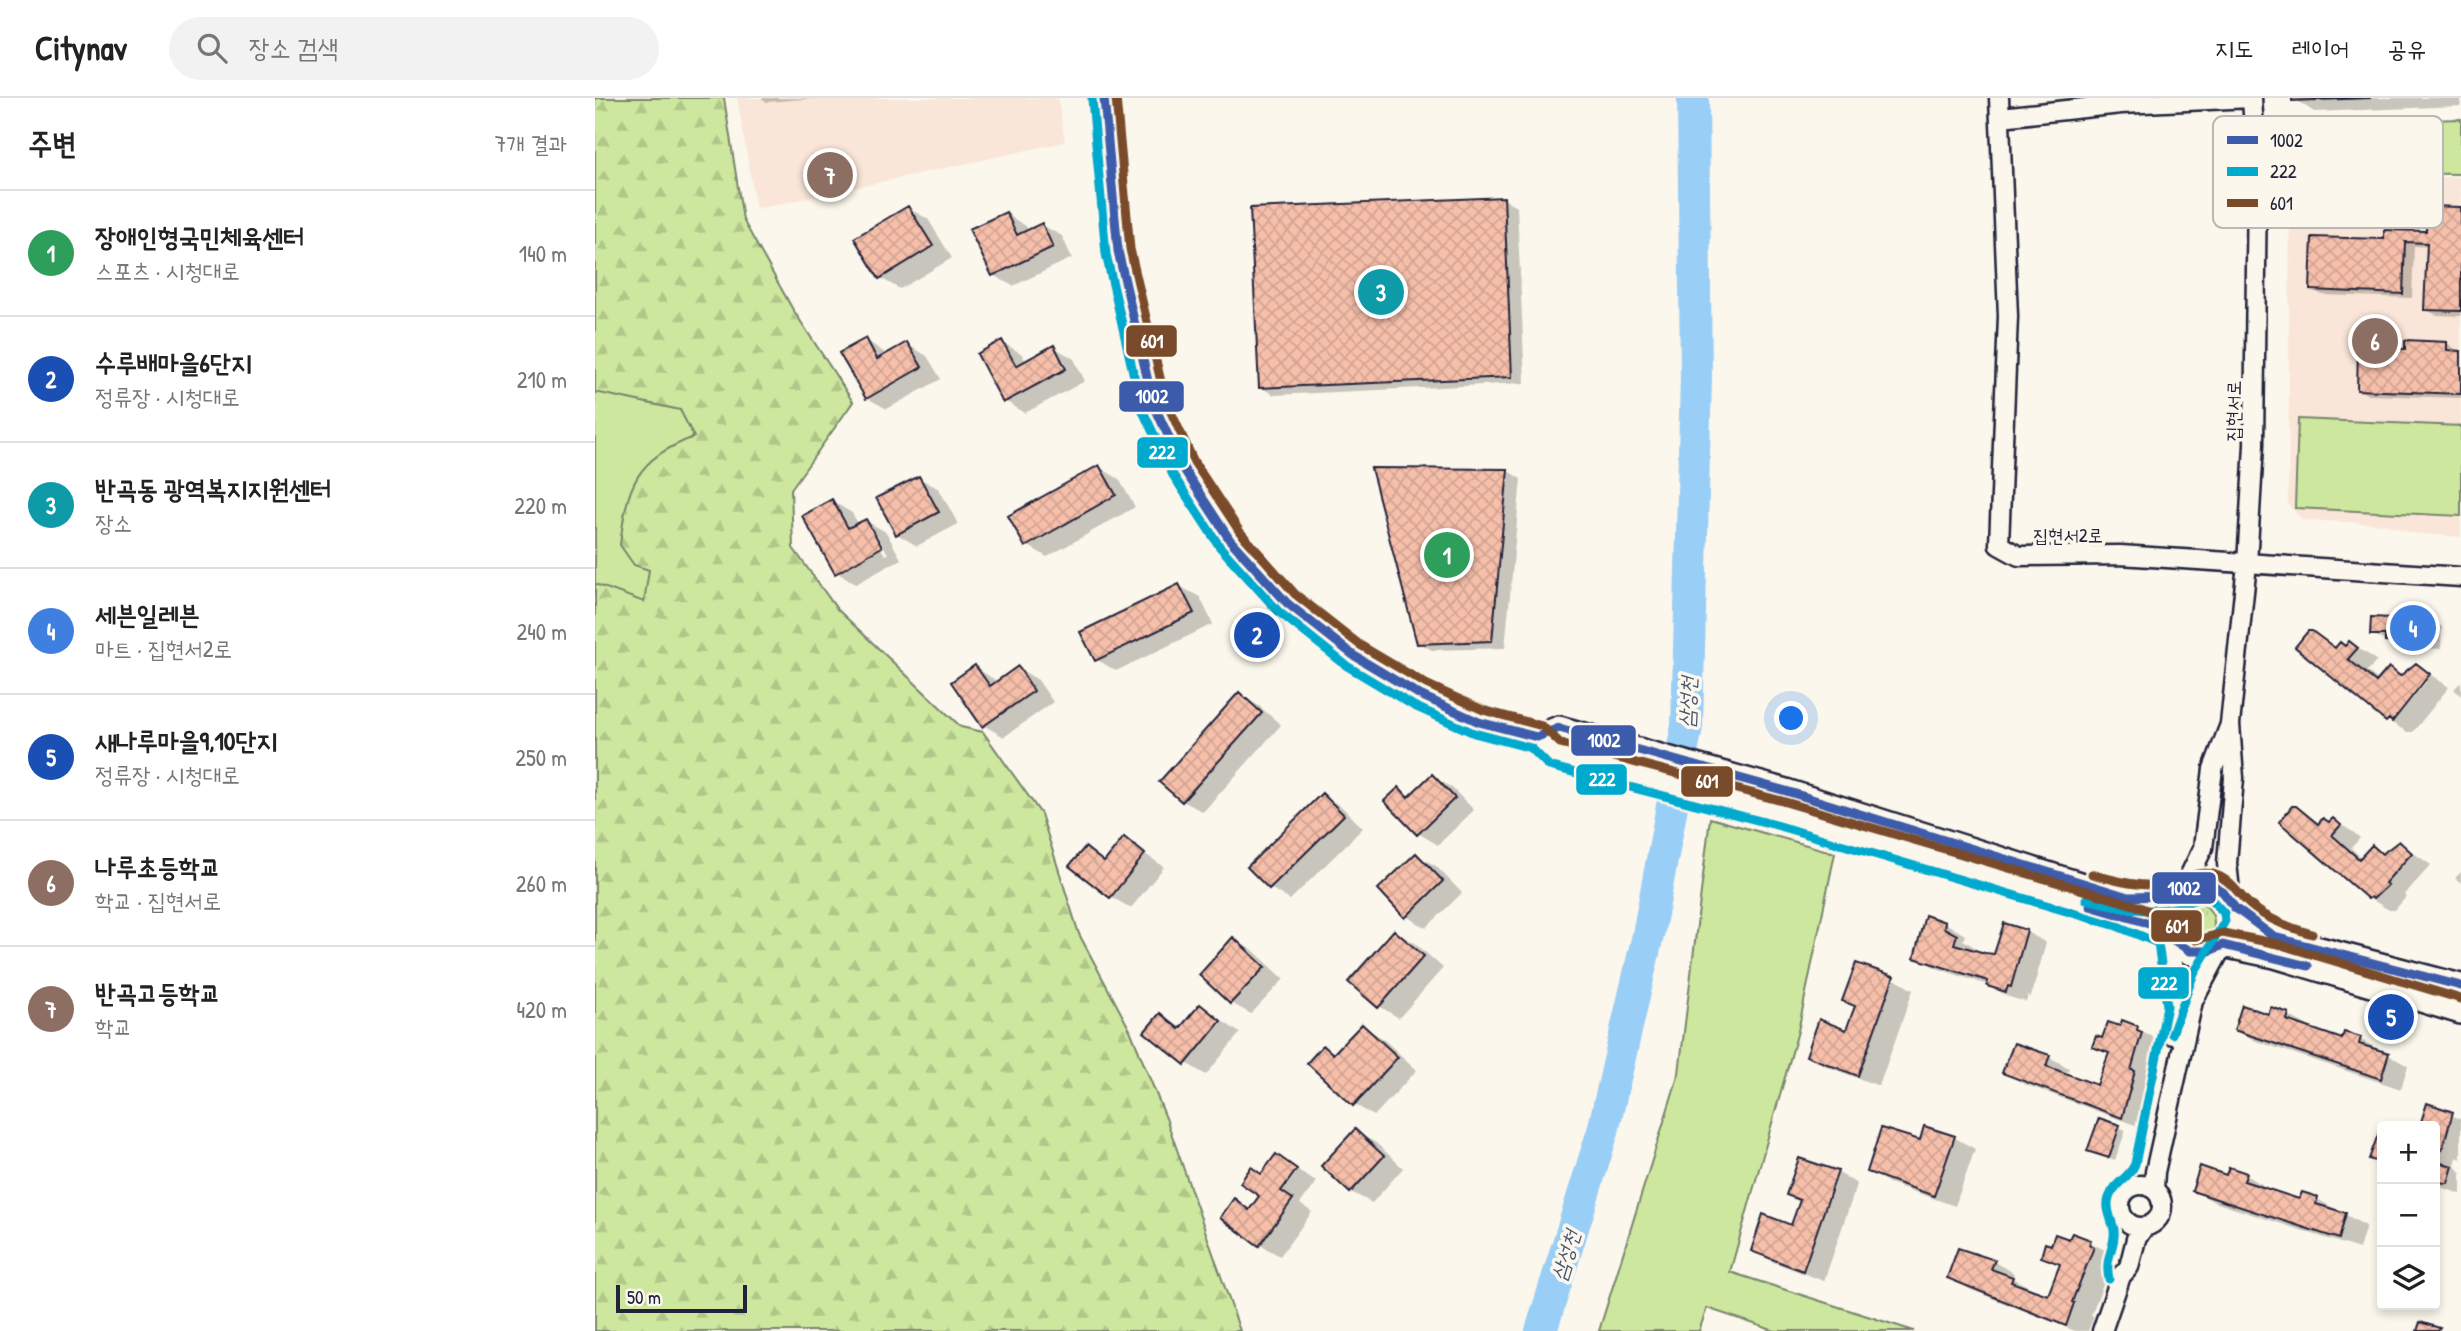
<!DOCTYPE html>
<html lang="ko">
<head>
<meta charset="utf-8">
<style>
	:root { --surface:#fff; --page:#f2f2f2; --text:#222; --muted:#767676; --line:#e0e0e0; --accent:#7c3aed }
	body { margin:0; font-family:"Patrick Hand","Poor Story",sans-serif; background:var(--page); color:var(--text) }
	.controls { position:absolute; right:21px; bottom:21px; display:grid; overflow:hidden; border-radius:7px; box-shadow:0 4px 10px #0003 }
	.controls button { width:63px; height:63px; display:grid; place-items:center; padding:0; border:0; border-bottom:2px solid var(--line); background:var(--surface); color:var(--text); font:35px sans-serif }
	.scale { position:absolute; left:21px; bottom:18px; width:131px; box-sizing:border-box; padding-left:7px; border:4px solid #22223b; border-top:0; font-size:19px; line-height:24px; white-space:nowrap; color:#22223b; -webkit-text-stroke:5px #fbf7ec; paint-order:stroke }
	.you { position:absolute; left:1197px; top:621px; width:24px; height:24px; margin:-18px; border:5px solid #fff; border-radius:50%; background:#1a73e8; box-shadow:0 0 0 10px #1a73e833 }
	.badge { display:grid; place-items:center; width:46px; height:46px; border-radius:50%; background:var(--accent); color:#fff; font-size:23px; font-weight:700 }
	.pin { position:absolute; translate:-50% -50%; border:4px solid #fff; box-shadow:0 2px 7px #0006 }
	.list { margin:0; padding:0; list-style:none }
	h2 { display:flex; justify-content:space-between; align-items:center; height:91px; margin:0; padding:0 28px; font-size:30px }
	h2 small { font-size:23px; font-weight:400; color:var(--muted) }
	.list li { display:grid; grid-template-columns:46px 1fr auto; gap:21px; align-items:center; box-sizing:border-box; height:126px; padding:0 28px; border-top:2px solid var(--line) }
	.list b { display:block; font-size:26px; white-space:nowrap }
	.list p { margin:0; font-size:23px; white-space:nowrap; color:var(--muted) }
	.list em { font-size:23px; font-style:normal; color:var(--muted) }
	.icon { flex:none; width:38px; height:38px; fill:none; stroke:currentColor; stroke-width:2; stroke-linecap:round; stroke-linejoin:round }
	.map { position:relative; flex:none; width:1866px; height:1233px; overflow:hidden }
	header { display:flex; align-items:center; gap:42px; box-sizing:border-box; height:98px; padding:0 35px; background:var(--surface); border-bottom:2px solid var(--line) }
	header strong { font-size:33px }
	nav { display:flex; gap:38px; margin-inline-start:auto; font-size:24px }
	.search { width:490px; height:63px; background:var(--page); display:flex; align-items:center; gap:18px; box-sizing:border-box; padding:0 24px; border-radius:38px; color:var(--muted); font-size:26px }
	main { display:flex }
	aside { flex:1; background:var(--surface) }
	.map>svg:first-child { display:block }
	.built { fill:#fae6d8 }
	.grass { fill:url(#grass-tufts); stroke:#78856c; stroke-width:2 }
	.forest { fill:url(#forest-firs); stroke:#78856c; stroke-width:2 }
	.green { fill:#cde89e; stroke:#78856c; stroke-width:2 }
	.shadow { fill:#0003; fill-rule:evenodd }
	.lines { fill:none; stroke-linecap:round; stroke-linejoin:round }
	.river { stroke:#99cef7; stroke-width:32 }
	.building { fill:url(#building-cross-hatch); stroke:#22223b; stroke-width:2 }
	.minor-casing { stroke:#22223b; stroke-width:23 }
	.tertiary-casing { stroke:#22223b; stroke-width:28 }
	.minor { stroke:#fbf7ec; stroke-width:18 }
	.tertiary { stroke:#fbf7ec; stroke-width:23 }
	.bus-1-casing { stroke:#fbf7ec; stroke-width:14 }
	.bus-2-casing { stroke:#fbf7ec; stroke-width:14 }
	.bus-3-casing { stroke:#fbf7ec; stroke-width:14 }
	.bus-1 { stroke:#3d5bab; stroke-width:9 }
	.bus-2 { stroke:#00a9ce; stroke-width:9 }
	.bus-3 { stroke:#7a4b2a; stroke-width:9 }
	.labels { text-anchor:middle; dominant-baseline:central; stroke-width:7; stroke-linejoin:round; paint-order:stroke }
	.street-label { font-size:19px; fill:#22223b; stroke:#fbf7ec }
	.water-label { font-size:21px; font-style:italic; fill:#465673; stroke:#fbf7ec }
	.key { fill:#fbf7ec; stroke:#bab7b7; stroke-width:2 }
	.key-label { font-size:19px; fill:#22223b }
	.line-badge { stroke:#fbf7ec; stroke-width:2.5 }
	.badge-label { font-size:19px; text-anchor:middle; font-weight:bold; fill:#fff }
</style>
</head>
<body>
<header>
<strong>Citynav</strong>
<div class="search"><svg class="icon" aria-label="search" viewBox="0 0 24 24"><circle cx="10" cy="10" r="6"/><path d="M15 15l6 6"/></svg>장소 검색</div>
<nav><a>지도</a><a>레이어</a><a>공유</a></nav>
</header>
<main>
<aside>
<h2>주변<small>7개 결과</small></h2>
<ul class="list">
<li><span class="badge" style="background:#2e9e5b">1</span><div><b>장애인형국민체육센터</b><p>스포츠 · 시청대로</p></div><em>140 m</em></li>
<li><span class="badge" style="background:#1a4fb4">2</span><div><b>수루배마을6단지</b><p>정류장 · 시청대로</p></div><em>210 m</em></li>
<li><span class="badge" style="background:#0f9aa8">3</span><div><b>반곡동 광역복지지원센터</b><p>장소</p></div><em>220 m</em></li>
<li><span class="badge" style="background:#3f7fe0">4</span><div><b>세븐일레븐</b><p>마트 · 집현서2로</p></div><em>240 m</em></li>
<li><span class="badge" style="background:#1a4fb4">5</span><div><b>새나루마을9,10단지</b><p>정류장 · 시청대로</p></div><em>250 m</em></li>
<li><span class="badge" style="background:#8d6e63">6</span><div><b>나루초등학교</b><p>학교 · 집현서로</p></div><em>260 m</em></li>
<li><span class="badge" style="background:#8d6e63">7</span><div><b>반곡고등학교</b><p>학교</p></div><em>420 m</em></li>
</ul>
</aside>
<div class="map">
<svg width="1866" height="1233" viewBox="0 0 1866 1233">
	<defs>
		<pattern id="grass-tufts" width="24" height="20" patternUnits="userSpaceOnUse" patternTransform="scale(1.75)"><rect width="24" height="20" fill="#cde89e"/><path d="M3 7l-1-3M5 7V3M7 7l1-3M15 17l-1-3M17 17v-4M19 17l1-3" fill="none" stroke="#b0c789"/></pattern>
		<pattern id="forest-firs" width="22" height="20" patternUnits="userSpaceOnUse" patternTransform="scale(1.75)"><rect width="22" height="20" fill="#cde89e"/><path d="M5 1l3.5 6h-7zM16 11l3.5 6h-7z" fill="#b0c789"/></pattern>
		<pattern id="building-cross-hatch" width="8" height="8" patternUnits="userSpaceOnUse" patternTransform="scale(1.75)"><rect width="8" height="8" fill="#f6bfaa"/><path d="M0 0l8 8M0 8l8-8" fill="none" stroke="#d3a493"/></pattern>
	</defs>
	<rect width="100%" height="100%" fill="#fbf7ec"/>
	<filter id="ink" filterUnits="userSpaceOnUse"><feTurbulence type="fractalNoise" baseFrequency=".0143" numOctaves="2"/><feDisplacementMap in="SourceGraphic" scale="14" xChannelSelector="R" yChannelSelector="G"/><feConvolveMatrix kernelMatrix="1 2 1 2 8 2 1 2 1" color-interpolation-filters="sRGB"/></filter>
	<g filter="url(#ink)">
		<!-- built -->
		<path class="built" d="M142,0H463L470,44L161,111Z
			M1695,79H1866V439L1816,435L1790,426L1707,422L1693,406Z"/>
		<!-- grass -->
		<path class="grass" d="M1577 825a21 21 0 1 1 42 0a21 21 0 1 1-42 0Z"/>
		<!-- forest -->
		<path class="forest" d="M0,0H129L148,122L197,210L258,304L196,391L198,450L242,511L366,629L388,634L446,716L484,836L535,932L571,1020L645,1233H0Z"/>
		<!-- green -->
		<path class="green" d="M1866,21V76L1694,74L1688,26Z
			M0,294L85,312L99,339C40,361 32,388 25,447L39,467L54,472L49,504L0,486Z
			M1703,321L1866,328V418L1700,410Z
			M1115,720L1240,755L1203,933L1135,1174L1319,1233H1180L1112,1210L1104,1233H1004L1084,975Z"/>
		<!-- shadow -->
		<path class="shadow" d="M166,0H221L172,4Z
			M1698,0H1866V8L1719,14Z
			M909,101L922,109L930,285L679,297L665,289Z
			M313,110L333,121L357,160L305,191L285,180Z
			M1866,111V218L1841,217L1831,211L1833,149L1819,148L1817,200L1727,197L1717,191L1791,143L1833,135Z
			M411,116L431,128L433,133L447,127L467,138L477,160L418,188L398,177Z
			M271,242L293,257L312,246L332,258L346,281L292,311L272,300Z
			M407,244L427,256L431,264L459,249L479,261L490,283L430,315L410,303Z
			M1852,245L1866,255V300L1773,297L1763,291L1811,252Z
			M504,369L524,381L540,409L452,459L432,447Z
			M913,373L926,381L910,550L837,552L824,545Z
			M324,380L344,391L363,426L322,448L302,436Z
			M237,403L257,415L264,427L271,423L291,434L306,461L261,486L241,474ZM278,437H282L293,456L290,457Z
			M584,488L605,499L618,526L521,573L501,561Z
			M1837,523L1847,529L1846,551L1801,549L1777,536Z
			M1716,534L1742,550H1751L1754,545L1774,557L1782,563L1772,573L1784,583L1794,572L1807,579L1821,567L1854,589L1818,634H1812L1797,625L1831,584L1828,581L1795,624Z
			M380,569L403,584L423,570L443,582L458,604L409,639L388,627Z
			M1866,584V598L1859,591Z
			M644,597L664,608L686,627L608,714L588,703L567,684Z
			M837,678L857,690L879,712L843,747L823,735L804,692L816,698Z
			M727,697L747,709L768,730L695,802L675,790L654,769Z
			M1700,710L1726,726H1735L1738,722L1758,734L1765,740L1756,750L1767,760L1777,749L1790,756L1804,745L1836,767L1809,797L1811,799L1800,812H1794L1774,800Z
			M530,742L569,769L536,810L516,799L490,751L512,764Z
			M821,757L841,768L867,795L831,830L811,818Z
			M1866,774V785L1860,780Z
			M1350,825L1370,837L1368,842L1381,850L1380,854L1400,858L1431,833L1451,845L1436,899L1433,898L1431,904L1414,899L1393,887L1341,870L1321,859Z
			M800,834L820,845L848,870L804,920L784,908Z
			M639,842L659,853L689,881L656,916L636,905L606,877Z
			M1262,867L1298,880L1318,892L1284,988L1233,969L1213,957L1252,934L1262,909L1249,902Z
			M605,908L645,935L611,977L591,965L565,917L587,930Z
			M1693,917L1713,928L1712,931L1748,943L1765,941L1813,968L1806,991L1661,943L1641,932L1674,919Z
			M1528,924L1563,941L1562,944L1567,947L1555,985L1559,987L1548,1030L1429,986L1409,974L1454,959L1474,970L1471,977L1503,989L1515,957L1499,948L1526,930Z
			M767,928L787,940L822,972L779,1018L759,1006L728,949L741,956Z
			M1833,1008L1866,1021V1061L1862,1059L1860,1068L1866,1075V1096L1840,1087V1028H1833L1828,1023Z
			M1505,1022L1531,1032L1520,1062L1500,1055Z
			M1331,1030L1360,1040L1380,1051L1360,1108L1294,1085L1274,1073L1326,1044Z
			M761,1034L781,1045L808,1070L777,1105L756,1094L729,1068Z
			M681,1058L721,1084L705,1106L717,1114L685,1158L665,1147L639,1103L656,1112L667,1098Z
			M1206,1062L1242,1074L1262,1086L1229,1183L1178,1164L1158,1152L1197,1129L1206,1104L1193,1097Z
			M1651,1077L1671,1089L1670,1091L1706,1103L1722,1101L1771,1128L1764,1151L1619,1104L1599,1092L1632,1079Z
			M1475,1144H1495L1515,1155L1513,1159L1518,1162L1496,1217L1499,1218L1493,1233H1480L1374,1191L1354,1179L1399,1164L1419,1175L1417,1180L1454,1199L1466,1168L1448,1158Z"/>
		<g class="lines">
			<!-- river -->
			<path class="river" d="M946,1233L1008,1033L1053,837L1092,628L1101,279L1098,0"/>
		</g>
		<!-- building -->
		<path class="building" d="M1697,0H1776L1697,3Z
			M909,99L917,279L664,290L655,110Z
			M313,108L338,148L284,181L259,140Z
			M1832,108L1866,109V213L1829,212L1832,145L1810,144L1808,196L1715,192L1717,139L1789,141V132L1831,133Z
			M411,114L422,137L447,125L458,149L397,178L374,131Z
			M271,240L282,261L312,244L327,269L271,301L244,255Z
			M407,242L421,268L459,247L471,271L408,305L382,256Z
			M1810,242L1852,244V252L1866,253V296L1762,292L1763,249L1810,251Z
			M504,367L521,397L430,449L413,418Z
			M776,370L913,371L897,543L822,546Z
			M324,378L344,414L301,437L281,400Z
			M237,401L253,430L271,421L287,449L240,476L207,418Z
			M584,486L599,515L500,563L485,534Z
			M1776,519L1837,522V546L1790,544V537H1775Z
			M1713,533H1717L1740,550L1745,544L1750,548L1754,543L1763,550L1753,561L1781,584L1794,569L1805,578L1821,565L1835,576L1797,624L1794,621L1791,624L1700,549Z
			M380,567L395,588L423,568L439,593L387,629L356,584Z
			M644,594L667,615L587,704L564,684Z
			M837,676L860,700L822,737L789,703L804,689L813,699Z
			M727,695L749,717L674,791L652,769Z
			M1697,708H1701L1723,726L1728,720L1734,724L1738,720L1746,727L1737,737L1764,761L1777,747L1787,756L1804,743L1817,755L1790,785L1793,787L1778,801L1776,799L1773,801L1684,724Z
			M529,739L550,756L515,800L474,768L490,749L509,764Z
			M821,755L848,783L810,820L783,791Z
			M1330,817L1350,824L1349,830L1362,837L1359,846L1390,855L1399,856L1409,825L1432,832L1416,889L1413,888L1411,894L1392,888L1393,883L1319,860Z
			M799,832L829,858L783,910L753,884Z
			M638,839L670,869L635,906L604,877Z
			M1261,865L1299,878L1263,978L1211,958L1224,921L1251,932L1260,908L1247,903Z
			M605,906L626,923L590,967L549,934L565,915L584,931Z
			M1647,907L1673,916L1676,909L1694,915L1692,922L1747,941L1749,934L1766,939L1764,946L1794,955L1786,981L1639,932Z
			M1527,922L1543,928L1542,932L1547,934L1536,972L1540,973L1527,1020L1407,975L1419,945L1455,957L1451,968L1502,987L1514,955L1497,949L1501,938L1507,940L1513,924L1525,928Z
			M767,926L803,959L758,1008L712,965L728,947L738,956Z
			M1832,1005L1858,1014L1847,1052L1841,1049L1840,1056L1845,1057L1843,1064L1858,1068L1853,1085L1840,1084V1028H1832V1025L1826,1024Z
			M1504,1020L1525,1027L1514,1060L1492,1053Z
			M1787,1026L1794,1028H1787V1065L1774,1061Z
			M1329,1028L1360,1038L1339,1098L1272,1074L1286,1030L1325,1042Z
			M760,1031L789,1058L755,1095L726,1068Z
			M681,1056L702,1071L686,1093L698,1101L664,1148L625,1120L639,1100L654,1112L664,1098L645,1085L656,1069L666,1076Z
			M1204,1060L1243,1073L1208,1173L1156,1153L1168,1116L1196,1127L1205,1102L1191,1097Z
			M1605,1068L1631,1077L1634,1069L1652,1075L1649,1083L1704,1101L1707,1094L1723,1099L1721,1106L1751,1115L1744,1141L1597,1093Z
			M1477,1135L1496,1142L1494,1147L1499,1149L1477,1204L1479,1205L1471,1228L1352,1180L1363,1150L1400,1162L1396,1171L1418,1179L1416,1184L1453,1197L1465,1166L1446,1159L1450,1145L1456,1147L1460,1136L1474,1141Z
			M1825,1224L1845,1230L1843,1233H1822Z"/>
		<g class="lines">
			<defs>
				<path id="minor" d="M1404,0L1413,218L1404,447L1424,458L1525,457L1866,479
					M1406,19L1526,6L1657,0
					M1588,791L1608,750L1618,671L1634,629
					M1636,802L1632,765L1639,680L1635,626L1652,466L1659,347L1662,81L1657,0
					M1574,837L1584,908L1578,937
					M1525 1108a21 21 0 1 1 42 0a21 21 0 1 1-42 0Z
					M1559,1091L1560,1074L1598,903L1628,847
					M1507,1233L1526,1178L1534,1169L1541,1141L1549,1129"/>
				<path id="tertiary" d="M509,0L523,153L558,305L588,370L635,442L692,505L758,557L825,597L884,624L942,639L958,656L1184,715L1526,816L1555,826L1574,837
					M942,639L964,630L1191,693L1478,784L1533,799L1577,798
					M1571 821a35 35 0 1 1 70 0a35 35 0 1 1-70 0Z
					M1640,810L1679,839L1866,888
					M1628,847L1680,858L1866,914"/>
			</defs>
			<!-- minor casing -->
			<use href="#minor" class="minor-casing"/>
			<!-- tertiary casing -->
			<use href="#tertiary" class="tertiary-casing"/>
			<!-- minor -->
			<use href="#minor" class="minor"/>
			<!-- tertiary -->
			<use href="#tertiary" class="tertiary"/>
			<defs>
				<path id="bus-1" d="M509,0L523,153L558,305L588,370L635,442L692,505L758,557L825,597L884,624L942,639L964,630L1191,693L1533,799L1577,798L1592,788H1618L1628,794L1640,810L1679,839L1866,888
					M1495,808L1553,825L1595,853H1614L1628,847L1713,868"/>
				<path id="bus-2" d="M497,1L511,156L546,309L578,377L625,449L684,514L752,568L819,608L879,635L936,650L954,668L1181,727L1522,828L1563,845L1572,908L1540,1066C1534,1081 1520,1083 1514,1100C1510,1110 1517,1122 1519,1132C1521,1150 1509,1158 1514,1181
					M1491,801C1519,808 1549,816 1579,810C1594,807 1592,800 1615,800L1629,815L1630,823L1599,875L1577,936"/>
				<path id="bus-3" d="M521,0L535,151L570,301L599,364L645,434L700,496L765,547L831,586L888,612L947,628L965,645L1187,703L1542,808L1572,821L1601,842L1628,835L1683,846L1866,901
					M1497,776C1521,783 1547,790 1572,786C1589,783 1599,772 1618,776C1637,781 1644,799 1659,810C1676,823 1696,830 1717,836"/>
			</defs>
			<!-- bus-1 casing -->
			<use href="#bus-1" class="bus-1-casing"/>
			<!-- bus-2 casing -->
			<use href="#bus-2" class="bus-2-casing"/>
			<!-- bus-3 casing -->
			<use href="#bus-3" class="bus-3-casing"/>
			<!-- bus-1 -->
			<use href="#bus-1" class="bus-1"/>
			<!-- bus-2 -->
			<use href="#bus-2" class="bus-2"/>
			<!-- bus-3 -->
			<use href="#bus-3" class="bus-3"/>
		</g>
	</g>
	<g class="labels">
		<!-- street labels -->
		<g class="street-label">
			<text transform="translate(1638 313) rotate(-89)">집현서로</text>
			<text x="1473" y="437">집현서2로</text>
		</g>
		<!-- water labels -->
		<g class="water-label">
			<text transform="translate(1092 604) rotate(-87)">삼성천</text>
			<text transform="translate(970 1157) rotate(-73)">삼성천</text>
		</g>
	</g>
	<!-- legend -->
	<rect x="1618" y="18" width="230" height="112" rx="10" class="key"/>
	<rect x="1632" y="38" width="31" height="8" fill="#3d5bab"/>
	<rect x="1632" y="69" width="31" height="9" fill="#00a9ce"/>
	<rect x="1632" y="101" width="31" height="8" fill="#7a4b2a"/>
	<g class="key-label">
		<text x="1675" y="49">1002</text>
		<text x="1675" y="80">222</text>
		<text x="1675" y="112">601</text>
	</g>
	<g class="line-badge">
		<rect x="530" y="226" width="53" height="34" rx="7" fill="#7a4b2a"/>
		<rect x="523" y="282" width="67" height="33" rx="7" fill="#3d5bab"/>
		<rect x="541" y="338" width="53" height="33" rx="7" fill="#00a9ce"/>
		<rect x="975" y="626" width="67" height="33" rx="7" fill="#3d5bab"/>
		<rect x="980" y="665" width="53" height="33" rx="7" fill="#00a9ce"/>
		<rect x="1085" y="667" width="54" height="33" rx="7" fill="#7a4b2a"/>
		<rect x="1556" y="773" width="66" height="34" rx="7" fill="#3d5bab"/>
		<rect x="1555" y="811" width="53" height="34" rx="7" fill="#7a4b2a"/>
		<rect x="1542" y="868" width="53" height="34" rx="7" fill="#00a9ce"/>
	</g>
	<g class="badge-label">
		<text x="557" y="250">601</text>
		<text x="557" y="305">1002</text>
		<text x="567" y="361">222</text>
		<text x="1009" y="649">1002</text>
		<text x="1007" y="688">222</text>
		<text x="1112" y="690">601</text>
		<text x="1589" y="797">1002</text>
		<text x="1582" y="835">601</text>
		<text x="1569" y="892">222</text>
	</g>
</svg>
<div class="controls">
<button>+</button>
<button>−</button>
<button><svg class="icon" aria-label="layers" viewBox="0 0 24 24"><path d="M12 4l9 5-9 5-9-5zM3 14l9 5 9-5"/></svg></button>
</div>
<div class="scale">50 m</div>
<div class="you"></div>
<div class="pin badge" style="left:852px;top:457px;background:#2e9e5b">1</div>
<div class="pin badge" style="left:662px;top:537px;background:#1a4fb4">2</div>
<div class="pin badge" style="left:786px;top:194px;background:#0f9aa8">3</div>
<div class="pin badge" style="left:1818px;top:530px;background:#3f7fe0">4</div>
<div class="pin badge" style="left:1796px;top:919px;background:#1a4fb4">5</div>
<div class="pin badge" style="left:1780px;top:243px;background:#8d6e63">6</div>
<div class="pin badge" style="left:235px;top:77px;background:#8d6e63">7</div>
</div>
</main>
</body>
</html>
